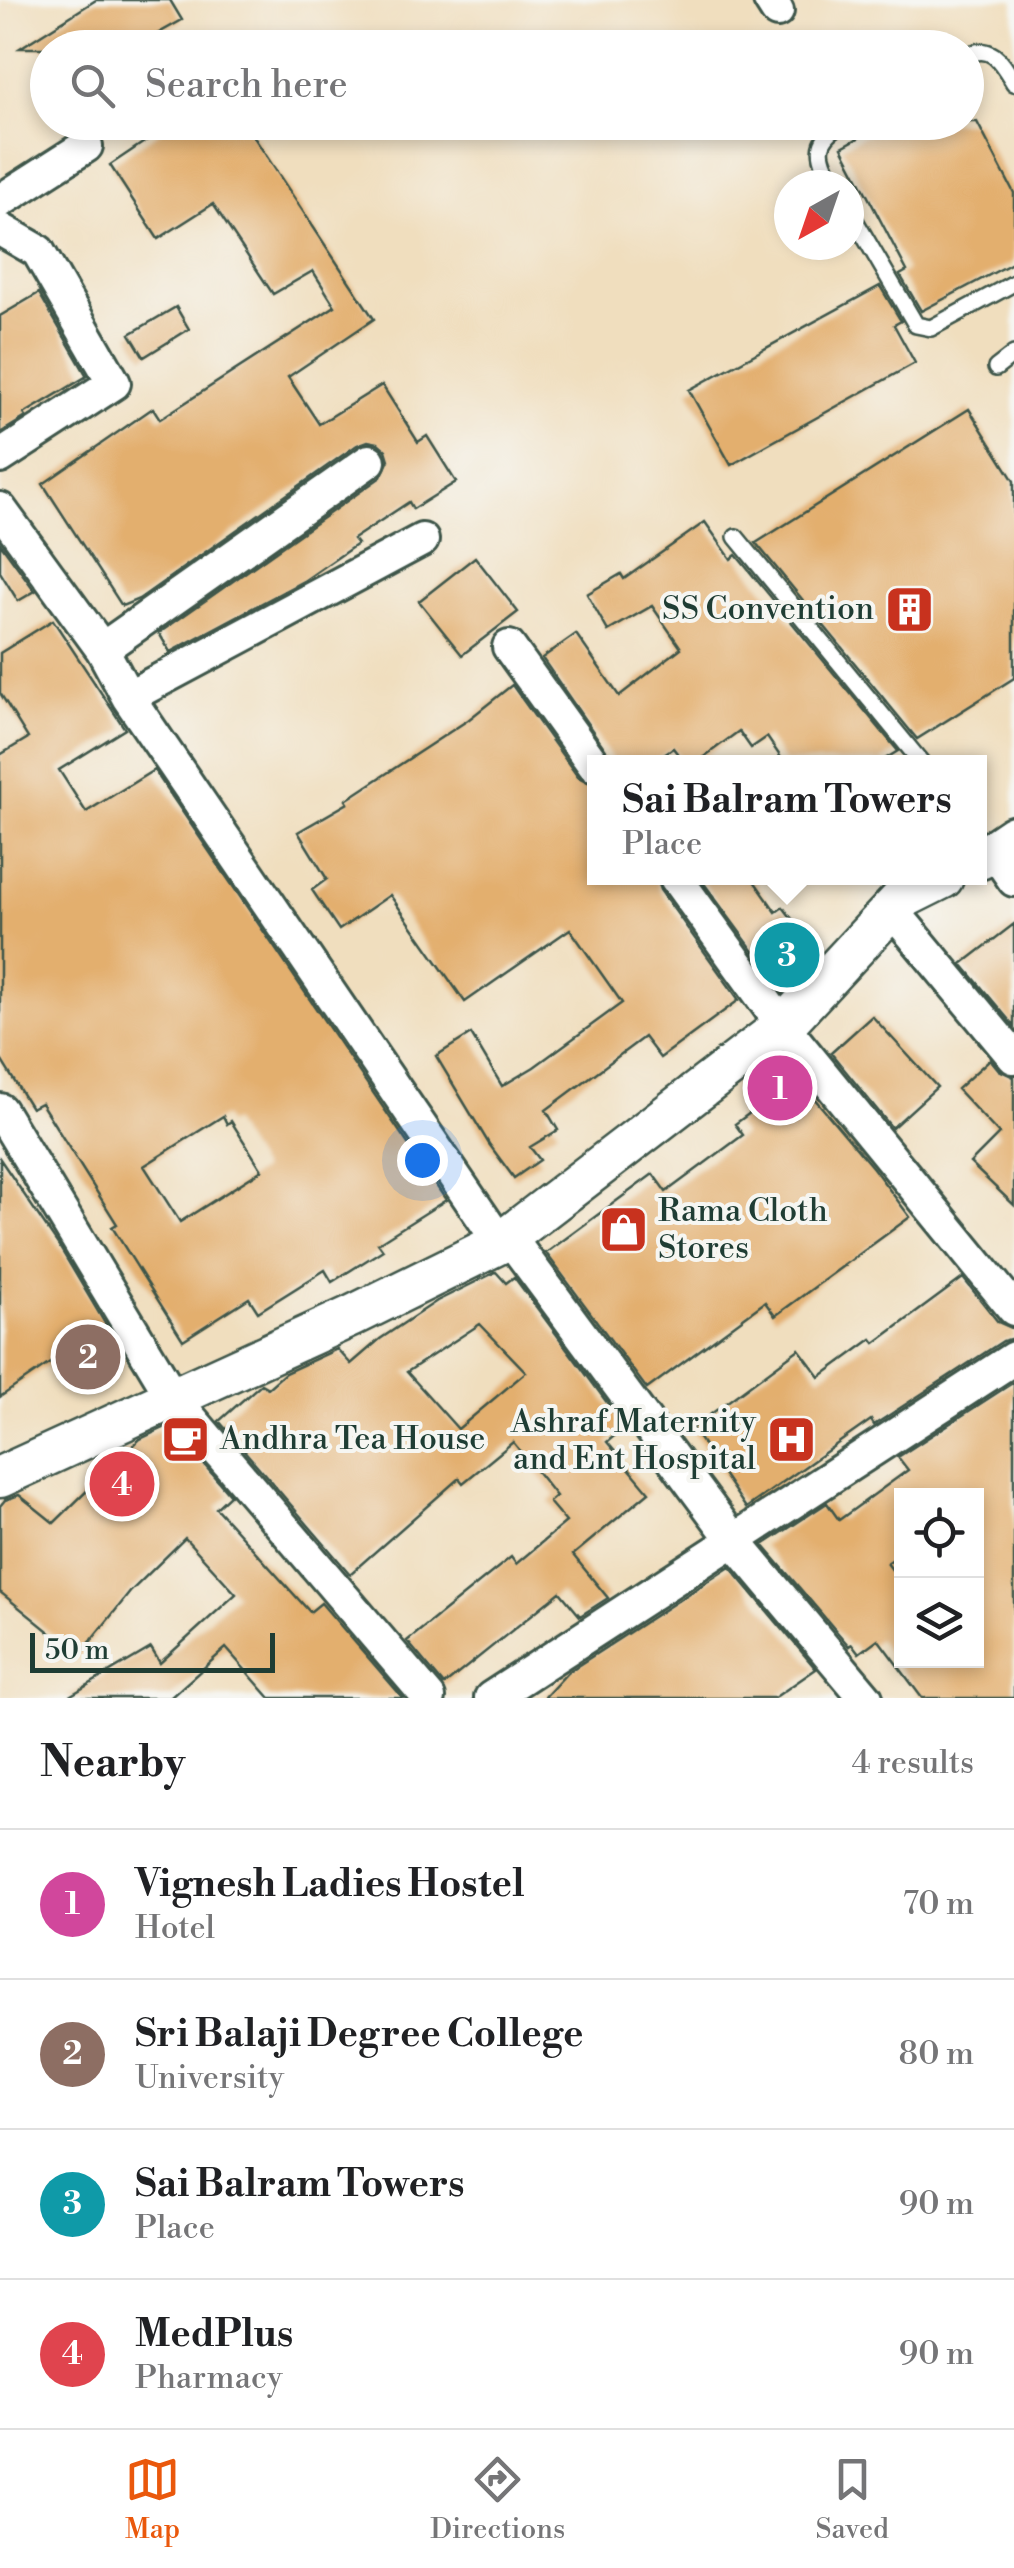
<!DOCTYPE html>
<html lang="en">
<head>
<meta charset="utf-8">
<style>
	:root { --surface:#fff; --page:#f6f6f6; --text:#202124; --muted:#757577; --line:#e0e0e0; --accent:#ea580c }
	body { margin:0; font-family:"Libre Bodoni",serif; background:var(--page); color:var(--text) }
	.controls { position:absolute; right:30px; bottom:30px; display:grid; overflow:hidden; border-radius:0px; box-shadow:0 5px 15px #0003 }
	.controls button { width:90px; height:90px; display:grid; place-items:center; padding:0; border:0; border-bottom:2px solid var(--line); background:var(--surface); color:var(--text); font:50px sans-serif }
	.compass { position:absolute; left:774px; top:170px; width:90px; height:90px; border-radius:50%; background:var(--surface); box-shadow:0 5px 15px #0003; rotate:220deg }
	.scale { position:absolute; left:30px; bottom:25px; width:245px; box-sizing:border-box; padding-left:10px; border:5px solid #1f3d34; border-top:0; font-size:28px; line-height:35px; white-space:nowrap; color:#1f3d34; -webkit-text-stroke:8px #f6f6f2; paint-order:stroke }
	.you { position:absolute; left:422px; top:1160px; width:35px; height:35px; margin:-25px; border:8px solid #fff; border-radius:50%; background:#1a73e8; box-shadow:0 0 0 15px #1a73e833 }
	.badge { display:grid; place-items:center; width:65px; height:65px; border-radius:50%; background:var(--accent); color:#fff; font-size:32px; font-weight:700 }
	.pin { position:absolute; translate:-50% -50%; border:5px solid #fff; box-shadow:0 2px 10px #0006 }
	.popup { position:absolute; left:587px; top:755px; width:400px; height:130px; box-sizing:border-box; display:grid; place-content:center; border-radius:0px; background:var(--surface); filter:drop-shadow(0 2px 8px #0005); font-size:32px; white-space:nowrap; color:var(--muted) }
	.popup b { font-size:38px; color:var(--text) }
	.popup::after { content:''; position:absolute; left:50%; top:100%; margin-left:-20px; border:20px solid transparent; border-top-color:var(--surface) }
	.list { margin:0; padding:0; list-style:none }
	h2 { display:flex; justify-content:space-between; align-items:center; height:130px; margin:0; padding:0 40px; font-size:42px }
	h2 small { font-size:32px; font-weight:400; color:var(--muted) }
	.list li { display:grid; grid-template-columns:65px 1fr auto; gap:30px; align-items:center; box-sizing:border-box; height:150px; padding:0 40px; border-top:2px solid var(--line) }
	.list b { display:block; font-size:38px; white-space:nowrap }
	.list p { margin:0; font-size:32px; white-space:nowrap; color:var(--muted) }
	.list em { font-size:32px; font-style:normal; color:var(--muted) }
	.icon { flex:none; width:55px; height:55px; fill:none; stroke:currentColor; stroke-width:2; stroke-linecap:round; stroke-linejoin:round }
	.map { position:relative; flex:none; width:1014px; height:1698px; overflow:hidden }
	.search { position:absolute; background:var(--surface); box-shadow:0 5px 15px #0003; left:30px; right:30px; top:30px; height:110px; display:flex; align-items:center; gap:25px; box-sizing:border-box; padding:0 35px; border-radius:55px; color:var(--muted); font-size:38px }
	.sheet { height:730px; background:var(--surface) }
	nav { display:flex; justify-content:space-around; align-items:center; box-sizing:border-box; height:140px; border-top:2px solid var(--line); background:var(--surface); font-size:28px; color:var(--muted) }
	nav a { display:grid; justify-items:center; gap:5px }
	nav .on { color:var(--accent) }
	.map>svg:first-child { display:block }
	.building { fill:#e3af6e; fill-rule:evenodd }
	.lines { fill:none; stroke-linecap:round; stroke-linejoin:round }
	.service-casing { stroke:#3e5549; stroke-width:20 }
	.minor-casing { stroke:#3e5549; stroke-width:38 }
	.tertiary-casing { stroke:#3e5549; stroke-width:45 }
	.service { stroke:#fff; stroke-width:15 }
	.minor { stroke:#fff; stroke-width:32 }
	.tertiary { stroke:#fff; stroke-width:40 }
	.labels { text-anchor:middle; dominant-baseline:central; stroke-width:8; stroke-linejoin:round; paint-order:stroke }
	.poi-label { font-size:32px; fill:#1f3d34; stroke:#f6f6f2; text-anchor:end }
</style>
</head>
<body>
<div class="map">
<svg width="1014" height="1698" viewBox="0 0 1014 1698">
	<rect width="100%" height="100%" fill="#f6f6f2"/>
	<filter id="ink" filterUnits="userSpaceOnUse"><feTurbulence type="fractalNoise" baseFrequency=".01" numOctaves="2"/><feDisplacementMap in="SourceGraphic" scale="20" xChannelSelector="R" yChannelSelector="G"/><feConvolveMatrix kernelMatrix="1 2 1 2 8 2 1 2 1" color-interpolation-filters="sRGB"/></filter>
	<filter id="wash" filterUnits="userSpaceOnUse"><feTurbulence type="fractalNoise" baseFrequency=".0048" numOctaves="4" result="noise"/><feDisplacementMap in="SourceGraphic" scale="40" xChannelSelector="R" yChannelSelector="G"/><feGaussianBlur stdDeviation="2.25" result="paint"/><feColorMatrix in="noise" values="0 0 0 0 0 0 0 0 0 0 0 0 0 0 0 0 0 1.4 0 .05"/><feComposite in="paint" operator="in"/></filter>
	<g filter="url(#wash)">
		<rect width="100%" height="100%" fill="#f0debe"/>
		<g id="blocks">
			<!-- building -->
			<path class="building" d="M96,0H170L182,20L132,48H20Z
				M174,122H244L374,319L288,377L319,424L382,385L418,442L427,436L456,482L413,509L409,502L353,539L357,544L305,580L170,652L159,633L381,477L389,460L386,450L378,443L368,441L357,445L139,599L122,606L43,484L153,408L160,419L335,306L313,271L273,294L213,204L158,239L110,165Z
				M888,122H977L1014,193V262L921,311L900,275L907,271L842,147Z
				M880,286L901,321L894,325L915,363L731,465L689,390Z
				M39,293L87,376L24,414L26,417L0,433V316Z
				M176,307L189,329L144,357L130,334Z
				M969,409L1014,481V678L917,739L756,543Z
				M705,522L731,559L736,555L898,751L880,762H784L767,737L751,748L739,731L697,762H684L673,748L652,762H614L542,658L576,634L619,696L681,648L652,606L608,631L587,594L621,574L624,579Z
				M0,543L35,591L18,601L0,572Z
				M475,557L518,612L462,655L419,601Z
				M53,620L125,729L59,770L86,812L154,770L446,1200L378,1243L383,1250L332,1282L325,1270L258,1312L249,1298L183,1340L112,1227L117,1224L41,1103L31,1108L0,1058V755L28,738L0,693V653ZM223,1116L227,1124L231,1121L262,1170L180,1222L144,1166Z
				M512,685L578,777L594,785V878H656L660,890L739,1000L660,1058L644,1037L546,1110L558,1130L530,1147L540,1160L514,1178L489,1144L436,1056L471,1034L502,1086L534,1067L622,1003L570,929L465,1002L390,895L339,930L312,890L327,879L298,832L348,803L346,800L468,720Z
				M700,878H752L776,912L783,907L818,953L783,991Z
				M1014,924V1026L962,964Z
				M872,1016L937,1087L892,1128L831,1053Z
				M990,1059L999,1070L1014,1077V1205L970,1163L999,1134L957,1089Z
				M797,1078L873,1168L910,1217L775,1316L765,1302L647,1389L546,1253L653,1174L666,1192L743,1135L735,1124Z
				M0,1159L59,1246L106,1325L0,1397Z
				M496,1272L506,1283L514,1277L625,1427L607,1442L649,1492L573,1555L608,1598L580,1616L560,1592L444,1685L407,1641L511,1557L516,1564L566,1522L549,1502L556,1496L513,1442L463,1483L459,1478L350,1574L219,1421L261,1384L268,1388L285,1373L337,1349L351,1364L380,1339L437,1301ZM480,1324L526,1372L458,1429L407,1372Z
				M963,1278L998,1322L1014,1329V1338L1003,1341L874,1425L871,1420L746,1508L692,1428L799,1349L820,1377L872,1339L875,1343Z
				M1014,1382V1698H922L878,1639L859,1653L852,1644L849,1646L763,1545L827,1503L839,1520L908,1470L898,1457ZM902,1496H976V1660H902V1583L887,1563L902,1553Z
				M170,1425L230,1495L216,1508L310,1612L321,1603L403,1698H270L226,1648L170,1698H66L151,1648L160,1663L236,1594L185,1538L131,1591L79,1656L0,1592V1506L5,1500L19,1495L54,1523L140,1439Z
				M730,1567L816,1669L774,1698H544L568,1672Z"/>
		</g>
	</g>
	<g filter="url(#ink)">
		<use href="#blocks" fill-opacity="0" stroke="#3e5549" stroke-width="2.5"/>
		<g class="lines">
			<defs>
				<path id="service" d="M966,56C992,42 1002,63 1014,83
					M835,185C819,157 811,141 845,122
					M849,210L916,325L931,328L1014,283
					M996,368L1014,354
					M736,537L921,762"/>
				<path id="minor" d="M770,0L777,11
					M0,201L86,146
					M0,229L38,251L114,383L0,457
					M0,509L102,649L128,697L500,1243
					M509,647L594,765
					M102,649L369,461
					M128,697L422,540
					M994,851L1014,880
					M676,878L783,1026L1014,1309
					M892,910L1014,1057
					M0,1110L174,1399L429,1698
					M509,1237L735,1542L866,1698
					M491,1698L1014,1358"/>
				<path id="tertiary" d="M980,859L1014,836
					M0,1477L352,1316L500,1243L783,1026L901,899L943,878"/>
			</defs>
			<!-- service casing -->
			<use href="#service" class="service-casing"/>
			<!-- minor casing -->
			<use href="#minor" class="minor-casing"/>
			<!-- tertiary casing -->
			<use href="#tertiary" class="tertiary-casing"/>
			<!-- service -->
			<use href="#service" class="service"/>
			<!-- minor -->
			<use href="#minor" class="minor"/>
			<!-- tertiary -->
			<use href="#tertiary" class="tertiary"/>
		</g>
	</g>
	<!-- icons -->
	<defs>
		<symbol id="building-square" viewBox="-11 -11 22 22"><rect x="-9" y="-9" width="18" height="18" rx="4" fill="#c8321e" stroke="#f6f6f2"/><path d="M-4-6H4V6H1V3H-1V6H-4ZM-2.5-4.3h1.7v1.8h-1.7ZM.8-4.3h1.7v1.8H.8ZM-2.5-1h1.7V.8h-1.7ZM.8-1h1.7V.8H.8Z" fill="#fff"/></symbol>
		<symbol id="shop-square" viewBox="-11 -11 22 22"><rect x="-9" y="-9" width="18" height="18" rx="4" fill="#c8321e" stroke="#f6f6f2"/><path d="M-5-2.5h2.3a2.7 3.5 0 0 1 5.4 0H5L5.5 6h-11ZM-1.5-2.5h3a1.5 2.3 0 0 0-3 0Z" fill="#fff"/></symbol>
		<symbol id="cafe-square" viewBox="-11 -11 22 22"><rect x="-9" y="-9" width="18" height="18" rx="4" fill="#c8321e" stroke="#f6f6f2"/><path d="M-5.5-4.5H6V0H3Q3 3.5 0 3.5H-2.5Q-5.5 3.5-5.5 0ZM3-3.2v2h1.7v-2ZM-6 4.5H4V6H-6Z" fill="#fff"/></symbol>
		<symbol id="hospital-square" viewBox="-11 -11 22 22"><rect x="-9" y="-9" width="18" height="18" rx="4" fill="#c8321e" stroke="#f6f6f2"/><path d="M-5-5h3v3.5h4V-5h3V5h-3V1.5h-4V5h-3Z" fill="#fff"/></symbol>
	</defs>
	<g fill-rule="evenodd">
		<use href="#building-square" x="882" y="582" width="55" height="55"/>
		<use href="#shop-square" x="596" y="1202" width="55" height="55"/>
		<use href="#cafe-square" x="158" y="1412" width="55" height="55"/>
		<use href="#hospital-square" x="764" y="1412" width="55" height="55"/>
	</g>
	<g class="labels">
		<!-- poi labels -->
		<g class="poi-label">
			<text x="874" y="609">SS Convention</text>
			<text x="658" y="1211" text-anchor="start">Rama Cloth<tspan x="658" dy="37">Stores</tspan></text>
			<text x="756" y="1422">Ashraf Maternity<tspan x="756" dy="37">and Ent Hospital</tspan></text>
			<text x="220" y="1439" text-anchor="start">Andhra Tea House</text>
		</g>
	</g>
</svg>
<div class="controls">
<button><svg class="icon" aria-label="locate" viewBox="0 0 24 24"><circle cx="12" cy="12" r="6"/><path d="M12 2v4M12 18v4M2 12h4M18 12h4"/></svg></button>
<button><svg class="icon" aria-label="layers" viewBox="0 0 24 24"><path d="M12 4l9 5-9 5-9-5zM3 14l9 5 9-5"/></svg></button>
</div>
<svg class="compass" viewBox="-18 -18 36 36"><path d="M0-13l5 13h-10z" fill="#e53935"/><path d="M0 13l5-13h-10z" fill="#757577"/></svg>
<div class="scale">50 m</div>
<div class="you"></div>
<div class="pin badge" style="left:780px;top:1088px;background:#d1479c">1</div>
<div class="pin badge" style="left:88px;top:1357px;background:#8d6e63">2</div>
<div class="pin badge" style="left:787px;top:955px;background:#0f9aa8">3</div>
<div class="popup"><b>Sai Balram Towers</b>Place</div>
<div class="pin badge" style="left:122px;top:1484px;background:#e0444e">4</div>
<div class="search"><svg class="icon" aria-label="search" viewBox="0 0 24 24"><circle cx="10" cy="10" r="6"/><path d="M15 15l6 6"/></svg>Search here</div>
</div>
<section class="sheet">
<h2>Nearby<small>4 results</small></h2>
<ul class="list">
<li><span class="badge" style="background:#d1479c">1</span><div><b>Vignesh Ladies Hostel</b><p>Hotel</p></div><em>70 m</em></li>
<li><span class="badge" style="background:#8d6e63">2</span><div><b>Sri Balaji Degree College</b><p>University</p></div><em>80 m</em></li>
<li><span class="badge" style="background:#0f9aa8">3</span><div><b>Sai Balram Towers</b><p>Place</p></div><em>90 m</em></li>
<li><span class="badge" style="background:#e0444e">4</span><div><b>MedPlus</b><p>Pharmacy</p></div><em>90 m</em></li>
</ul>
</section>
<nav>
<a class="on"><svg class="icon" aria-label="map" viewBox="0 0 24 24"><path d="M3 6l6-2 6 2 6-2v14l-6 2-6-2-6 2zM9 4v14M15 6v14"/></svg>Map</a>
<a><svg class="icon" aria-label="directions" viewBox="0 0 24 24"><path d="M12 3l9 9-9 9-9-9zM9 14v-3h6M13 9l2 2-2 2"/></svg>Directions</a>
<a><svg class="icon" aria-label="saved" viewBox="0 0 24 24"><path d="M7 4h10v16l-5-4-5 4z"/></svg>Saved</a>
</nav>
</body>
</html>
